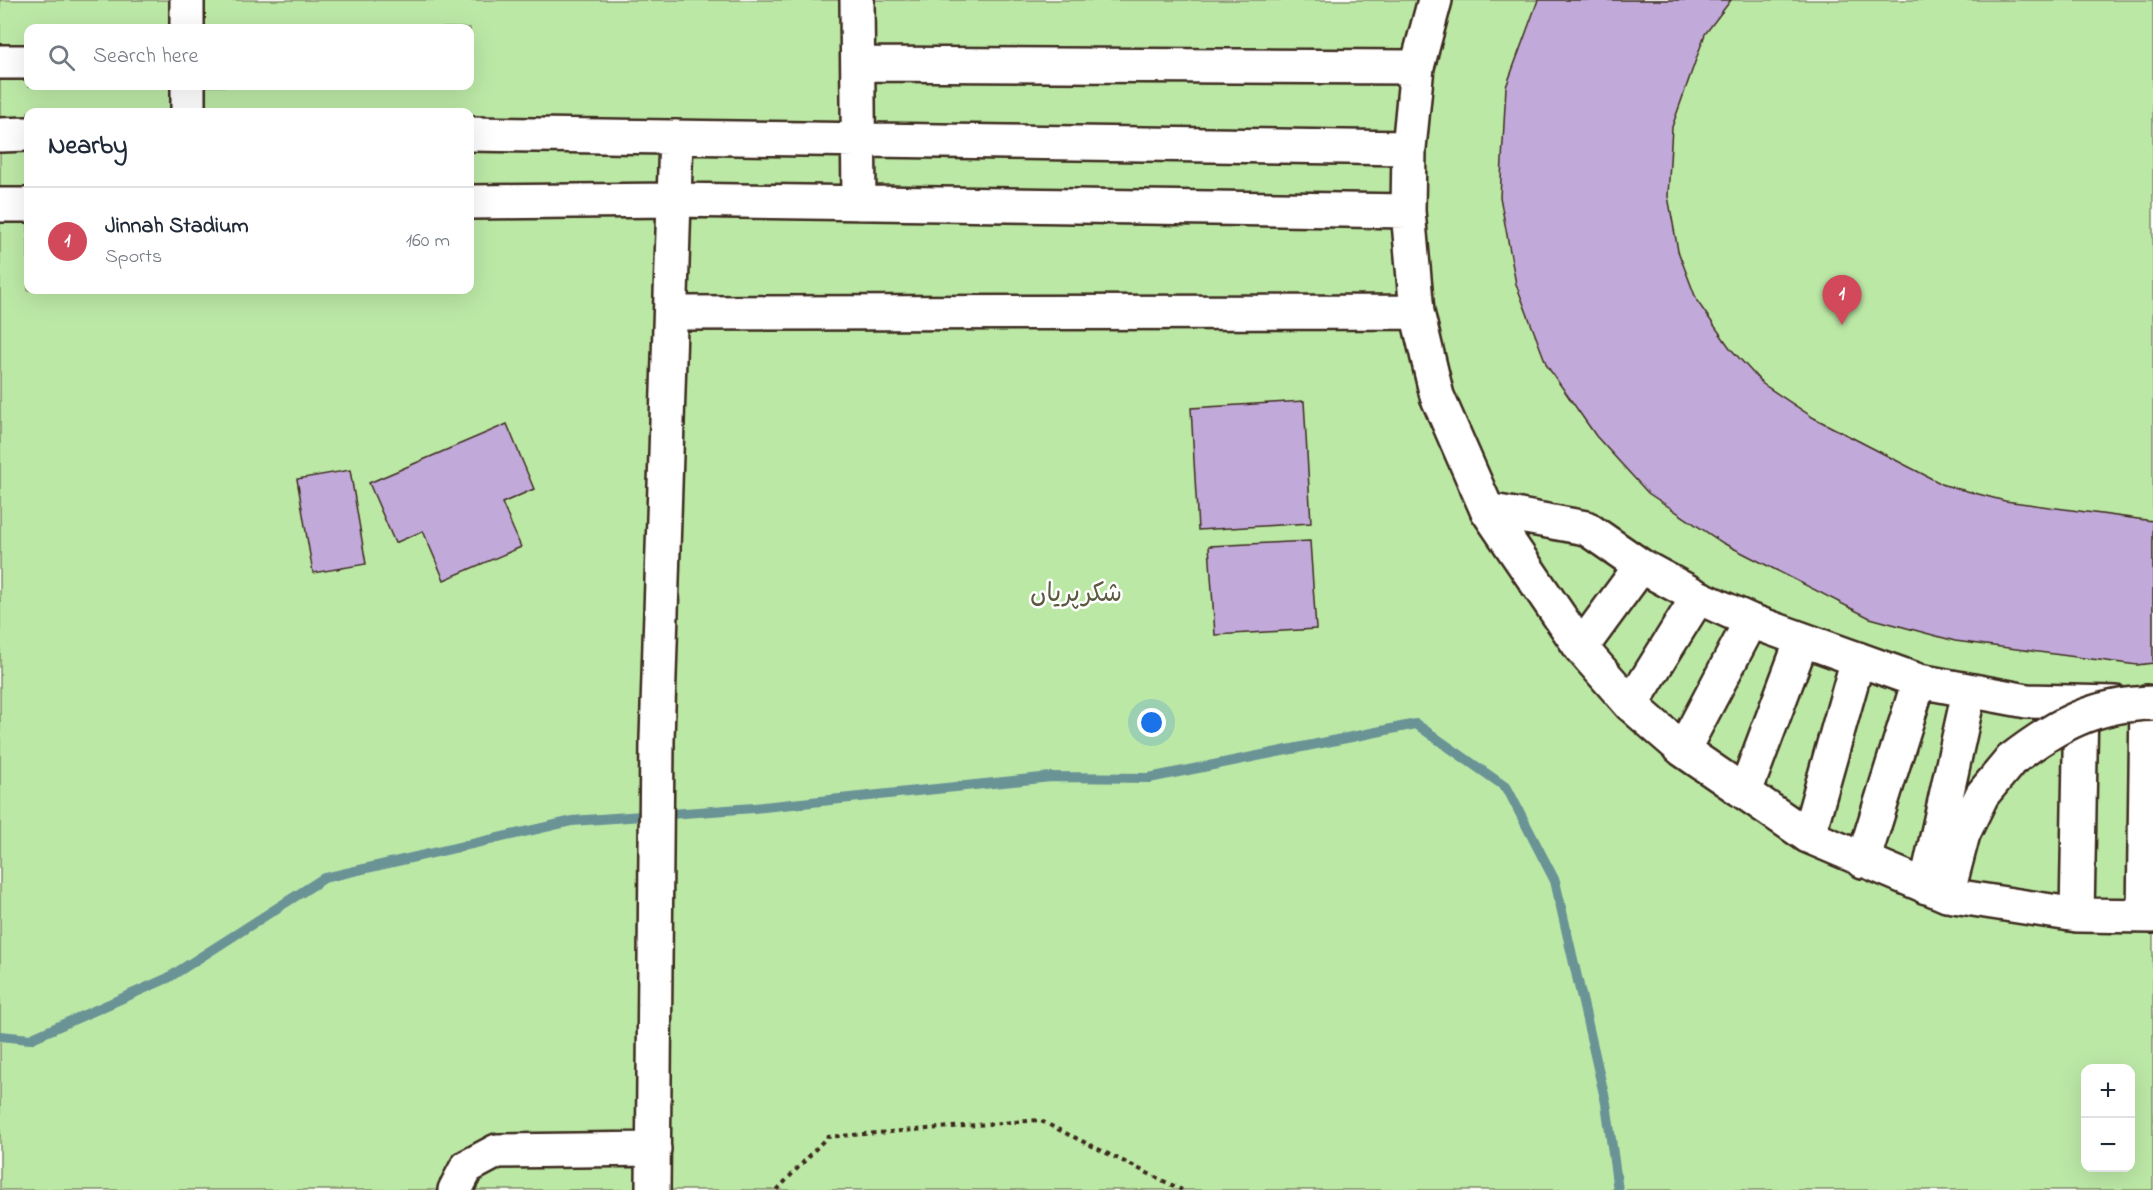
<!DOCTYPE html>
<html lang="en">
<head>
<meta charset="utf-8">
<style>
	:root { --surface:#fff; --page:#f2f2f3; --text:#1f2937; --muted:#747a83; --line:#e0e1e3; --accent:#d1495b }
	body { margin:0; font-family:"Indie Flower","Playpen Sans Arabic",sans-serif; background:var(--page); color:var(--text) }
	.controls { position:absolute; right:18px; bottom:18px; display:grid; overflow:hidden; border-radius:12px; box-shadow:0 6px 24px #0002 }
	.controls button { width:54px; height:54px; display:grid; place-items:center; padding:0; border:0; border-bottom:2px solid var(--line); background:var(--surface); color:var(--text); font:30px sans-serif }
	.you { position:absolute; left:1152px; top:723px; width:21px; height:21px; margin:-15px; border:4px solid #fff; border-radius:50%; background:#1a73e8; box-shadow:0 0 0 9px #1a73e833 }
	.badge { display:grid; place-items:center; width:39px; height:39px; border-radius:50%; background:var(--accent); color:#fff; font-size:20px; font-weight:700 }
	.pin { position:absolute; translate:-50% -50px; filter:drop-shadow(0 2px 3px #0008) }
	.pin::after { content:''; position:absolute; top:32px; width:21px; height:18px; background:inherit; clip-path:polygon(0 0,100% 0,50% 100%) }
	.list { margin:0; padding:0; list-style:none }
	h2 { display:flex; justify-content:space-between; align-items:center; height:78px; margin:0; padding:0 24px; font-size:26px }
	h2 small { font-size:20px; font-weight:400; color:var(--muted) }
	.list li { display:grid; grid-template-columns:39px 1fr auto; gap:18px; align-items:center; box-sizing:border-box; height:108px; padding:0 24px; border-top:2px solid var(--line) }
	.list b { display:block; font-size:22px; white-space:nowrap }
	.list p { margin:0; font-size:20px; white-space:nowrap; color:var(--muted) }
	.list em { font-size:20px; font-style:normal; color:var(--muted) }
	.icon { flex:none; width:33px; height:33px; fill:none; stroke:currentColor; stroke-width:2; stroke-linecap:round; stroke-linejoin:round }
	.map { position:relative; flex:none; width:2153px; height:1190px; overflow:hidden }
	.search { position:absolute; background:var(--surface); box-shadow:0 6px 24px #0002; left:24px; top:24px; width:450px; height:66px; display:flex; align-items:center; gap:15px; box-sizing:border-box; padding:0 21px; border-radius:12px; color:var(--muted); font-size:22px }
	.panel { position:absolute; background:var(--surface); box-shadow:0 6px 24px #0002; left:24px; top:108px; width:450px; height:186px; border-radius:12px }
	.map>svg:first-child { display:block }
	.green { fill:#bce8a6; stroke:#7c8962; stroke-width:1.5; fill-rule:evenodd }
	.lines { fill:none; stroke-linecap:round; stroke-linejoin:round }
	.stream { stroke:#6a9396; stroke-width:10 }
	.building { fill:#c1aad9; stroke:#3b2a1e; stroke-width:1.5 }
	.minor-casing { stroke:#3b2a1e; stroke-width:38 }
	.path { stroke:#3b2a1e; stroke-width:4; stroke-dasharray:4.5 4.5; stroke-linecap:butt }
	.minor { stroke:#fff; stroke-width:33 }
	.minor-bridge-casing { stroke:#3b2a1e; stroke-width:38; stroke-linecap:butt }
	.minor-bridge { stroke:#fff; stroke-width:33 }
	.labels { text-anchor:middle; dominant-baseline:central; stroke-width:5; stroke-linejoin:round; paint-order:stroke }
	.park-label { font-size:26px; fill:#5b5a40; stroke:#fff }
</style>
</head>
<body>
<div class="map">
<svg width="2153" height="1190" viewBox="0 0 2153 1190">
	<rect width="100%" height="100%" fill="#fff"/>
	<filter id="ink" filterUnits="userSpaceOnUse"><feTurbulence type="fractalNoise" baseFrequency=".0167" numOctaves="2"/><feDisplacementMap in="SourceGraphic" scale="12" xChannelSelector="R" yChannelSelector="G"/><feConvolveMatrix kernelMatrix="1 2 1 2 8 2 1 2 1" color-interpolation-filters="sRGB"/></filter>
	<g filter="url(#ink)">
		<!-- green -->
		<path class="green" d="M0,0H2153V1190H0ZM28,28H470V86H28ZM28,112H470V290H28ZM2086,1068H2130V1168H2086Z"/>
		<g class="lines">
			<!-- stream -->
			<path class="stream" d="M0,1036L30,1039L168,978L324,878L572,821L754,808L1051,777L1149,778L1416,724L1507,788L1555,881L1606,1103L1618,1190"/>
		</g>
		<!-- building -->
		<path class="building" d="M1538,0H1731L1705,34L1672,127L1668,196L1678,251L1697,301L1730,348L1763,384L1814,418L1944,485L2005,501L2153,521V663L2137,665L1955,641L1870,618L1723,543L1648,493L1596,436L1547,366L1516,284L1500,197L1506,87Z
			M1304,401L1311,523L1198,530L1191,408Z
			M507,424L534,489L502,503L521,547L444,580L423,531L395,543L369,483Z
			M350,470L366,564L313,573L297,479Z
			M1310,541L1316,629L1215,635L1209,546Z"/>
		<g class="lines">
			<defs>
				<path id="minor" d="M187,0V28
					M857,0L859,203
					M1435,0L1417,67L1409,148L1408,211L1417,312L1437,396L1487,510L1581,648L1631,705L1683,750L1808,836L1947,895L2077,915L2153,916
					M0,62H28
					M858,64L1417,67
					M188,86V112
					M470,134L1409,148
					M0,135L28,134
					M470,202L675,200L1408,211
					M0,205H28
					M671,313L1417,312
					M1487,510L1586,528L1641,566L1698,597L1751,621L1919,681L2027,701L2116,703
					M1581,648L1641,566
					M1631,705L1698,597
					M1683,750L1751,621
					M1745,792L1802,640
					M1808,836L1858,659
					M1863,861L1919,681
					M1926,887L1969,692
					M1947,895L1963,834L1982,795L2011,760
					M2077,915L2081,703
					M2144,916L2147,702
					M455,1190L467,1167L497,1151L654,1149
					M653,1190L657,739L676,137"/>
			</defs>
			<!-- minor casing -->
			<use href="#minor" class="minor-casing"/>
			<!-- path -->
			<path class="path" d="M777,1190L827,1137L1039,1120L1182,1190"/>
			<!-- minor -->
			<use href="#minor" class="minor"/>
			<defs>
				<path id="minor-bridge" d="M2011,760C2056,725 2095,704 2153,703"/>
			</defs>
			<!-- minor-bridge casing -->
			<use href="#minor-bridge" class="minor-bridge-casing"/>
			<!-- minor-bridge -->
			<use href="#minor-bridge" class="minor-bridge"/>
		</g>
	</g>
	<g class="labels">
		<!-- park labels -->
		<g class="park-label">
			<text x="1076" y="595">شکرپریاں</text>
		</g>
	</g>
</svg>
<div class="controls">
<button>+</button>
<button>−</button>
</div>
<div class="you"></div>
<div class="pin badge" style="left:1842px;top:325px">1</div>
<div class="search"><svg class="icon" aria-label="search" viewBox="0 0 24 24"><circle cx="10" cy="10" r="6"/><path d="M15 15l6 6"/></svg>Search here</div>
<section class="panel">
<h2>Nearby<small></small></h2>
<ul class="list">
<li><span class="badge">1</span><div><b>Jinnah Stadium</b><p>Sports</p></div><em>160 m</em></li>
</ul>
</section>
</div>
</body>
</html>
